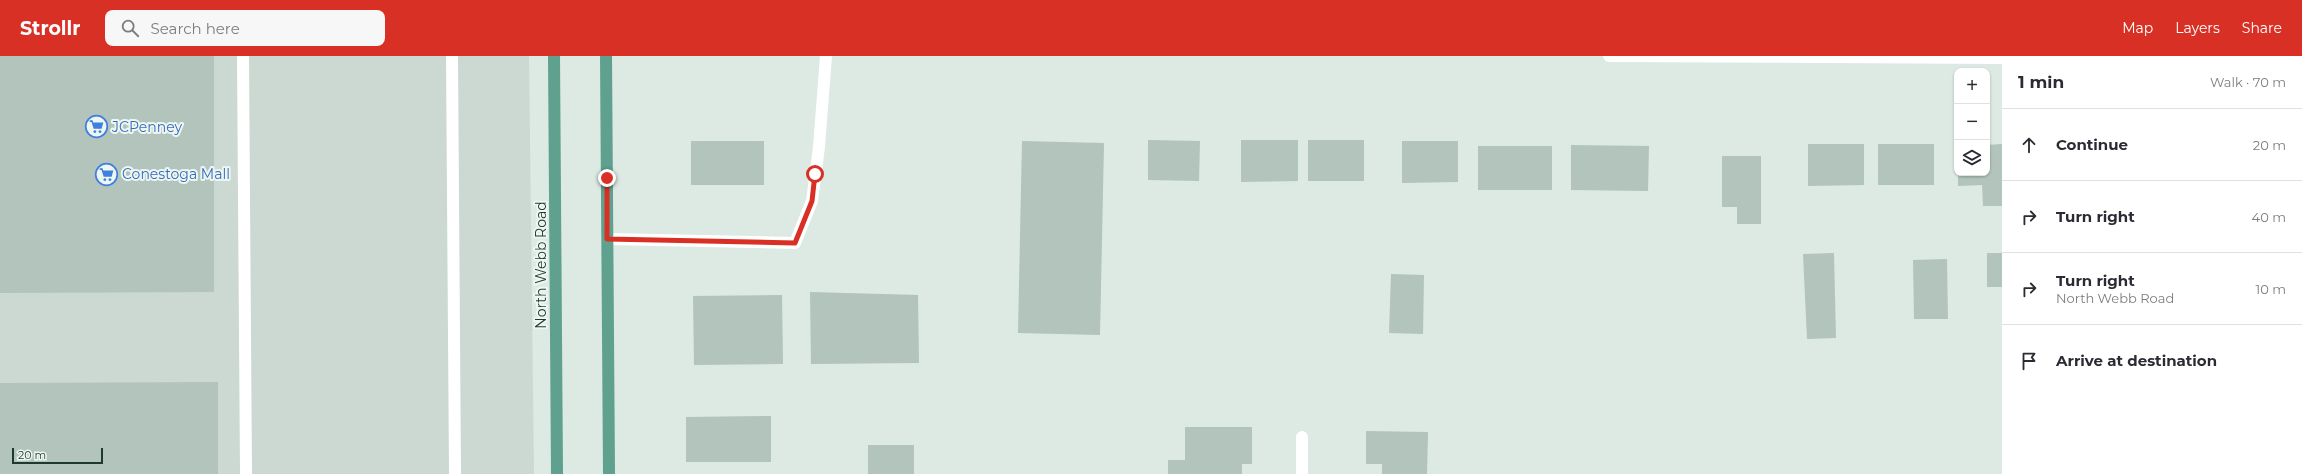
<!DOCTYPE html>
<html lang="en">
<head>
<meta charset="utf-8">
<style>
	:root { --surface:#fff; --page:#f7f7f7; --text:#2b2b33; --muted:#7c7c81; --line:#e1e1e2; --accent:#d93025 }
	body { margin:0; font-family:Montserrat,sans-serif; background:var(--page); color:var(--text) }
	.controls { position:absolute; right:12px; top:12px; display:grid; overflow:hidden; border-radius:8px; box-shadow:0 1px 3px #0004 }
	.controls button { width:36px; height:36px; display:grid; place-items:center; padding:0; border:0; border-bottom:1px solid var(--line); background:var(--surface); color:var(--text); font:20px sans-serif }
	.scale { position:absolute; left:12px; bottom:10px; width:91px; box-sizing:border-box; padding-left:4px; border:2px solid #1e3931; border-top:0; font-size:11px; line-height:14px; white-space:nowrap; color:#1e3931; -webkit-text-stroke:3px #edf6f1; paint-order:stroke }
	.stop { position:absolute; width:12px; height:12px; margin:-9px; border:3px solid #d93025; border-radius:50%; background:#fff }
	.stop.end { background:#d93025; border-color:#fff; box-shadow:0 1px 4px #0008 }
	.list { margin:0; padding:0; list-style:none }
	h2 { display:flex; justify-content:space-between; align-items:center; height:52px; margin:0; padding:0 16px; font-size:17px }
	h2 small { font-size:13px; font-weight:400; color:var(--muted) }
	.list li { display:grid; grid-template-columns:26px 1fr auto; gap:12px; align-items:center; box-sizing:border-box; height:72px; padding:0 16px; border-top:1px solid var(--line) }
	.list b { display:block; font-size:15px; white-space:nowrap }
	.list p { margin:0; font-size:13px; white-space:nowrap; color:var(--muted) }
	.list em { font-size:13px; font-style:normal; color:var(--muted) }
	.icon { flex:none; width:22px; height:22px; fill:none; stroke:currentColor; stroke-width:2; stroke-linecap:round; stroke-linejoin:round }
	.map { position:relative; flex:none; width:2002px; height:418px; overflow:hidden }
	header { display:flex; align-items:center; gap:24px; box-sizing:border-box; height:56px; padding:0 20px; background:var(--accent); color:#fff }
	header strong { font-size:19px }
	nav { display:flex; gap:22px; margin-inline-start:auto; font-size:14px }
	.search { width:280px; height:36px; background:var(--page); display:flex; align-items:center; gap:10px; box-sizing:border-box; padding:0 14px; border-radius:8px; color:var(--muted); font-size:15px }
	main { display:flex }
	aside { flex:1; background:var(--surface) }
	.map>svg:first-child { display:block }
	.built { fill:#cbd9d2 }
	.building { fill:#b2c4bc }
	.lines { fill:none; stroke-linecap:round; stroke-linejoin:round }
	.minor { stroke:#fff; stroke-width:12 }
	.major { stroke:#5fa18e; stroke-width:12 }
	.route { stroke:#d93025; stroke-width:5 }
	.labels { text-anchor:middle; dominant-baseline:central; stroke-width:4; stroke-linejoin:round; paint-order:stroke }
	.shop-label { font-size:14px; fill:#366cbe; stroke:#edf6f1; text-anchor:start }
	.street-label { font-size:14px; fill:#1e3931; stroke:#edf6f1 }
</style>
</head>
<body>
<header>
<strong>Strollr</strong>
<div class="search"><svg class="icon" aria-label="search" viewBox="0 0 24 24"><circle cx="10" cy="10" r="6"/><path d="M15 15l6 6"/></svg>Search here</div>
<nav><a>Map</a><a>Layers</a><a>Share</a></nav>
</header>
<main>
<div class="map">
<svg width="2002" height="418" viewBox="0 0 2002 418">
	<rect width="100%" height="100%" fill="#dde9e3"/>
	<!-- built -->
	<path class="built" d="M0,0H529L534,418H0Z"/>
	<!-- building -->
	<path class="building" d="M0,0H214V236L0,237Z
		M1148,84L1200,85L1199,125L1148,124Z
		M1241,84H1298V125L1241,126Z
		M1308,84H1364V125H1308Z
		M691,85H764V129H691Z
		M1022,85L1104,87L1100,279L1018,277Z
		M1402,85H1458V126L1402,127Z
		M1808,88H1864V129L1808,130Z
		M1878,88H1934V129H1878Z
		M2002,88V150H1983L1982,129L1958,130V117H1987V89Z
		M1571,89L1649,90L1648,135L1571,134Z
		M1478,90H1552V134H1478Z
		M1722,100H1761V168H1737V151H1722Z
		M1834,197L1836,282L1807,283L1803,198Z
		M1987,197H2002V231H1987Z
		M1947,203L1948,263H1914L1913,204Z
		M1391,218L1424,219L1423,278L1389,277Z
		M810,236L918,239L919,307L811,308Z
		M782,239L783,308L694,309L693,240Z
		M218,326V418H0V327Z
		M771,360V406H686V361Z
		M1185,371H1252V408H1242V418H1168V404H1185Z
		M1366,375L1428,376L1427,418H1382V408H1366Z
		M868,389H914V418H868Z"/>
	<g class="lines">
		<!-- minor -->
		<path class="minor" d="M243,0L246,418
			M452,0L455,418
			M1609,0L2002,2
			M607,183L795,187L812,145L819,91L826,0
			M1302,418V381"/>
		<!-- major -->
		<path class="major" d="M554,0L557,418
			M606,0L609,418"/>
	</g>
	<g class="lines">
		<!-- route -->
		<path class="route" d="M607,122V183L795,187L812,145L815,118"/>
	</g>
	<!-- icons -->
	<defs>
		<symbol id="supermarket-ring" viewBox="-11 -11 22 22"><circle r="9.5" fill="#edf6f1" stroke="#3f7fe0" stroke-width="1.5"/><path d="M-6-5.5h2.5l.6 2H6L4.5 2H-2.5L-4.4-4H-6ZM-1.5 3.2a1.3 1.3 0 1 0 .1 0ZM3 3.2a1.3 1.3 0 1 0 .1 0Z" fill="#3f7fe0"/></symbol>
	</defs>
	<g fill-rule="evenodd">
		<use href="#supermarket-ring" x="84" y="58" width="25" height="25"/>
		<use href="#supermarket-ring" x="94" y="106" width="25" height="25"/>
	</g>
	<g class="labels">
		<!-- shop labels -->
		<g class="shop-label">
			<text x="112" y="71">JCPenney</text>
			<text x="122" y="118">Conestoga Mall</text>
		</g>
		<!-- street labels -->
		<g class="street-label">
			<text transform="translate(541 209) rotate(-90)">North Webb Road</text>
		</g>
	</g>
</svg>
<div class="controls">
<button>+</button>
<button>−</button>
<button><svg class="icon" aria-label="layers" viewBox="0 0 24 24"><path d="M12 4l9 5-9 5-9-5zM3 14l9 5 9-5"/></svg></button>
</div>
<div class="scale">20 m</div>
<div class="stop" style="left:815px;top:118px"></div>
<div class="stop end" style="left:607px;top:122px"></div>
</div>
<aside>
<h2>1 min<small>Walk · 70 m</small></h2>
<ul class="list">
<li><svg class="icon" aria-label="ahead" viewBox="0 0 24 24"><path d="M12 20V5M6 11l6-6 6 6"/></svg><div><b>Continue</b></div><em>20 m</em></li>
<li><svg class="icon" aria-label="right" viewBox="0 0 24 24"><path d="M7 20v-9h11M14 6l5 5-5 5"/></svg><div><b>Turn right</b></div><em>40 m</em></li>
<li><svg class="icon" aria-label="right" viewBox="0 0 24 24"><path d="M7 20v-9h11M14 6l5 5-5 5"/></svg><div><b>Turn right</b><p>North Webb Road</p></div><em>10 m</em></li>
<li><svg class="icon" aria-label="arrive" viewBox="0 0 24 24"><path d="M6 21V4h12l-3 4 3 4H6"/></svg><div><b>Arrive at destination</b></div></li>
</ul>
</aside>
</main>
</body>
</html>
